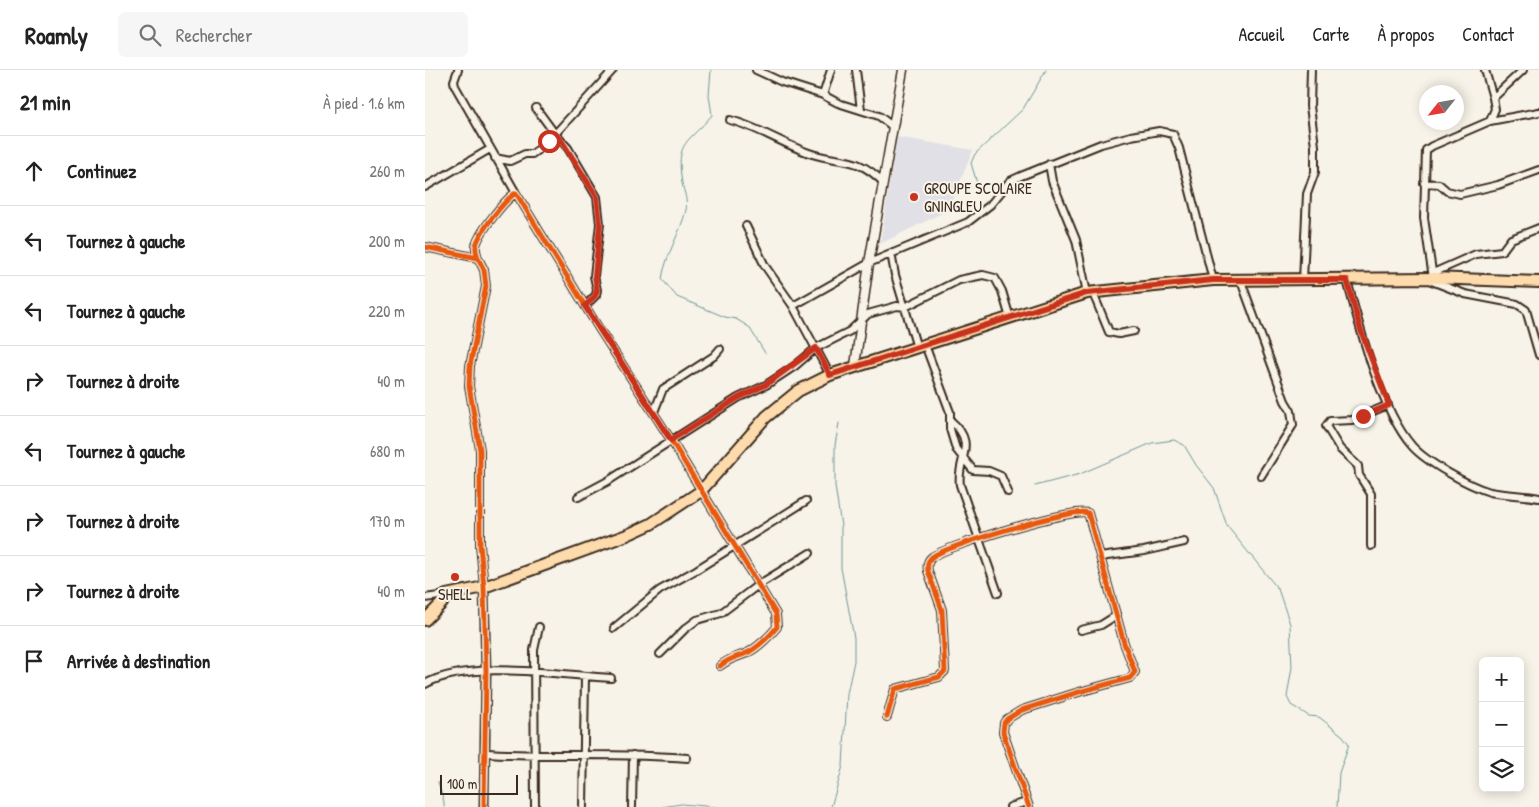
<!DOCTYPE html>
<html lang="fr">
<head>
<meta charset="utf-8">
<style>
	:root { --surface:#fff; --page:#f6f6f6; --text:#222; --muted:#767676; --line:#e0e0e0 }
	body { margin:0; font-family:"Patrick Hand",sans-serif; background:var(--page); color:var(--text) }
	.controls { position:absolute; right:15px; bottom:15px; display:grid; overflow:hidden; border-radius:8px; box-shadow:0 2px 12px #0003 }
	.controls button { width:45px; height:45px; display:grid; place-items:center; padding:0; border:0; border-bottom:1px solid var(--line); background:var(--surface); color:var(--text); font:25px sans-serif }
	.compass { position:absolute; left:994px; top:15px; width:45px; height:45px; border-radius:50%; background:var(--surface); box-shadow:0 2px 12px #0003; rotate:239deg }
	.scale { position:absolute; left:15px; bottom:12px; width:78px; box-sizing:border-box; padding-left:5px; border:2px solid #3b2a1e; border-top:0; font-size:14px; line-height:18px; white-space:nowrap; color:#3b2a1e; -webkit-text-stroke:4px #f7f3e8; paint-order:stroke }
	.stop { position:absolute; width:15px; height:15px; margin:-11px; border:4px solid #c8321e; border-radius:50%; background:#fff }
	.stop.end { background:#c8321e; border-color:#fff; box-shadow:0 1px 5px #0008 }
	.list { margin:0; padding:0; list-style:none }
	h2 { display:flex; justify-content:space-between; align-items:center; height:65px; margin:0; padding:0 20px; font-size:21px }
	h2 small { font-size:16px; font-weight:400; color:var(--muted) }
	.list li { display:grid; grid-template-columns:32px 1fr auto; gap:15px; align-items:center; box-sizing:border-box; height:70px; padding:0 20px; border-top:1px solid var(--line) }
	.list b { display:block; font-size:19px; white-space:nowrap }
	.list em { font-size:16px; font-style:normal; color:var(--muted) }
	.icon { flex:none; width:28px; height:28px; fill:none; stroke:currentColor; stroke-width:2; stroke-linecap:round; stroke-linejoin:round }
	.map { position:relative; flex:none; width:1114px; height:737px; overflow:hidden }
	header { display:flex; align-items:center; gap:30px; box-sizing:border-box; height:70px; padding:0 25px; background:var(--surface); border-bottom:1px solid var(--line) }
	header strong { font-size:24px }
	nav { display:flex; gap:28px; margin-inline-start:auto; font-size:18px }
	.search { width:350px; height:45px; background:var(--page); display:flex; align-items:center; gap:12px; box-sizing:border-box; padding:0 18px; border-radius:8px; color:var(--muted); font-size:19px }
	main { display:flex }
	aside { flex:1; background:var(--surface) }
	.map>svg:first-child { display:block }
	.built { fill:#e0e0e6 }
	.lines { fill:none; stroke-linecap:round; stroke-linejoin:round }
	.stream { stroke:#6d9797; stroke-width:1 }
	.minor-casing { stroke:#3b2a1e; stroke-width:10 }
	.tertiary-casing { stroke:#3b2a1e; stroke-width:11 }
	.primary-casing { stroke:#3b2a1e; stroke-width:14 }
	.minor { stroke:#f7f3e8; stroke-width:6 }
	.tertiary { stroke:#f7f3e8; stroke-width:8 }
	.primary { stroke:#fedbac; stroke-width:10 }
	.cycleway-casing { stroke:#f7f3e8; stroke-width:8 }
	.cycleway { stroke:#e8590c; stroke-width:5 }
	.route { stroke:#c8321e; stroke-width:6 }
	.poi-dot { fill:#c8321e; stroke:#f7f3e8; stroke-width:2 }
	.labels { text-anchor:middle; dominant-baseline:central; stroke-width:4; stroke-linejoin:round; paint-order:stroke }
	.poi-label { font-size:16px; fill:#3b2a1e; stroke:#f7f3e8; text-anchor:start }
</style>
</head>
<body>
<header>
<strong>Roamly</strong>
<div class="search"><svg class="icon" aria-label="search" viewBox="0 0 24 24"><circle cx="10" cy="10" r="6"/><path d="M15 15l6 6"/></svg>Rechercher</div>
<nav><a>Accueil</a><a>Carte</a><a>À propos</a><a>Contact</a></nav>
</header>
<main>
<aside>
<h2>21 min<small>À pied · 1.6 km</small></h2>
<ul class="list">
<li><svg class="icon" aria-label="ahead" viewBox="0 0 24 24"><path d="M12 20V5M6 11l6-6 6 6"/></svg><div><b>Continuez</b></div><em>260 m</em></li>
<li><svg class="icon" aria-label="left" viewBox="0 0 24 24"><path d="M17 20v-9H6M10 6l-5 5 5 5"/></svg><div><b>Tournez à gauche</b></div><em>200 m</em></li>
<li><svg class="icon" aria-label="left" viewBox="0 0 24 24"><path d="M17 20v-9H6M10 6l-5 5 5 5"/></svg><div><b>Tournez à gauche</b></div><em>220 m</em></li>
<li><svg class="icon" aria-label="right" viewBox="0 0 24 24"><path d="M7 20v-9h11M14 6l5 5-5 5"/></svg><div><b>Tournez à droite</b></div><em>40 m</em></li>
<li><svg class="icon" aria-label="left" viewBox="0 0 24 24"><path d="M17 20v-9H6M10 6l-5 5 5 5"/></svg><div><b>Tournez à gauche</b></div><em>680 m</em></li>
<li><svg class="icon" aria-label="right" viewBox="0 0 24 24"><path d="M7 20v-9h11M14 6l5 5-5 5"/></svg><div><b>Tournez à droite</b></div><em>170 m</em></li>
<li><svg class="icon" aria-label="right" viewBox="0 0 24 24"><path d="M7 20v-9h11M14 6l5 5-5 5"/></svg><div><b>Tournez à droite</b></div><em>40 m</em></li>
<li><svg class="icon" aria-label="arrive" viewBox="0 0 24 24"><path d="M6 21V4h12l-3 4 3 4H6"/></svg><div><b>Arrivée à destination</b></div></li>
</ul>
</aside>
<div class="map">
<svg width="1114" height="737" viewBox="0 0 1114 737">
	<rect width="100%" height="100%" fill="#f7f3e8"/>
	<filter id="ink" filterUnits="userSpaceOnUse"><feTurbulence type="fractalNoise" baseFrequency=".02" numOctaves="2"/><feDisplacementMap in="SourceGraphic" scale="10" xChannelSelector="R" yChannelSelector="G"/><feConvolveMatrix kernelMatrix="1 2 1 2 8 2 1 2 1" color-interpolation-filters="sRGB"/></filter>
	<g filter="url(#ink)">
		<!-- built -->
		<path class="built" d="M472,67L548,80L523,140L455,174Z"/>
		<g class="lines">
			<!-- stream -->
			<path class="stream" d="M286,0L284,25L287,45C263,74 250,70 257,113C259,122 263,131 261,140C255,164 241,184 237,209L252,227L300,247L311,249L324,257L340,283
				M554,120L546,93L550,84L598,39L621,0
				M610,416L655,404L727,373L749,370L759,375L771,395L789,418L802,456L853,519L865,554L867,597L862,627L866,635L884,646L894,647L918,666L924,674L914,703L912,737
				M13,712L19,732V737
				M237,737L256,734L292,737
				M406,737L418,696L422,624L429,591V568L416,498V456L410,416V375L414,353"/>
			<defs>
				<path id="minor" d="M33,0L29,11L30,16L91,123
					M331,0L357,12L398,25
					M406,0L398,25L413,33L454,46L467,56
					M431,0L436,40
					M1060,0L1068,28
					M305,50C333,57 356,73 384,83C416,94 430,84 458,112
					M1065,51L1114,42
					M70,88L85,91L100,84H107L121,74L130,64L111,38
					M624,94L627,111L651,170L662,223
					M999,113L1014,114L1022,121L1035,124L1073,115L1114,100
					M0,117L65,79
					M321,156L340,196L368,236L405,305
					M0,177L53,188L59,200L61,216L45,296L44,316L55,380V475L59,517
					M466,183L470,205L492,278
					M53,188C52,184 50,180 51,176C53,164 80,129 91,123L173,257L246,370L351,544L352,557C345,566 333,577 324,582C312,588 307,586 295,596
					M1008,203L1051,184L1077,181L1086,169L1114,158
					M1008,208L999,148L1001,80L1007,76L1065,51L1070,39L1068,28L1098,0
					M878,210L882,124L890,102V76L885,36L886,0
					M922,210C934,256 956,341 987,376C1001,392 1044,416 1065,422C1080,425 1098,425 1114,428
					M1004,210L1040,224L1092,234L1101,240L1114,285
					M816,211L860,331L866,341L868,355L836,406
					M668,223L684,262L694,264L709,261
					M160,236L171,225L172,220L169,206L175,154L172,127L143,78L130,64L188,0
					M368,236L444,193L543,152L565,135L585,111L596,106L676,74L706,66L734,61L748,64L754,78L788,210
					M500,275L525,342V359L531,379L548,400L564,401L576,406L583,422
					M229,342L238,319L289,286L295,279
					M525,350C554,374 531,389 535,415L573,523
					M153,427L183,411L313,328L341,315L370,296L391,278L425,261L443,244L472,236L480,237L534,210L558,205L570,208L577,221L585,248
					M946,476V424L934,405L933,396L915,379L901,356L905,351L927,350L963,335
					M675,487L719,481L759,472
					M0,528L21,525
					M189,558L235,520L271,500L381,431
					M656,560L676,555L692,545
					M235,584L260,559L272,550L296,543L333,515L385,483
					M0,614C46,589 134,605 186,608
					M462,647L470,619L514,607L520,601L517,540L503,501C502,496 502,491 507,487C521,476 650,437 663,443L699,573L710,602L705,608L654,622L597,640L582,649L579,653L578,662L604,737
					M60,683C127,687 195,683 262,688
					M110,737L109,580L114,557
					M158,737L160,607
					M207,737L208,685
					M585,737L602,732"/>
				<path id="tertiary" d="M430,296L444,193L478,0
					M59,517L61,601L59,737"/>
				<path id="primary" d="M0,550L17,533L21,525L59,517L202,465L226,454L276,421L341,347L373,321L405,305L662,223L788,210L1008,208L1114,212"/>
			</defs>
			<!-- minor casing -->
			<use href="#minor" class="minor-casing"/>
			<!-- tertiary casing -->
			<use href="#tertiary" class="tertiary-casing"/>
			<!-- primary casing -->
			<use href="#primary" class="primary-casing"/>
			<!-- minor -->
			<use href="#minor" class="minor"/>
			<!-- tertiary -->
			<use href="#tertiary" class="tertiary"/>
			<!-- primary -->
			<use href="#primary" class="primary"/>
			<defs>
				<path id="cycleway" d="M0,177L53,188L59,200L61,216L45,296L44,316L55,380V475L59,517L61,601L59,737
					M53,188C52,184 50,180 51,176C53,164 80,129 91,123L173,257L246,370L351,544L352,557C345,566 333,577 324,582C312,588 307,586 295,596
					M462,647L470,619L514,607L520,601L517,540L503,501C502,496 502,491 507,487C521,476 650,437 663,443L699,573L710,602L705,608L654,622L597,640L582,649L579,653L578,662L604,737"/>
			</defs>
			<!-- cycleway casing -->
			<use href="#cycleway" class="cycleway-casing"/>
			<!-- cycleway -->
			<use href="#cycleway" class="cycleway"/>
		</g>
	</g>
	<g class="lines" filter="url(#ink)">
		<!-- route -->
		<path class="route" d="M124,71L130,64L136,70L172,127L175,154L170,206L172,220L170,226L160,236L246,370L313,328L340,315L391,278L405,305L662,223L788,210H922L935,258L964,335L938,346"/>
	</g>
	<!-- markers -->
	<g class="poi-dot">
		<circle cx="489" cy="127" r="5"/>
		<circle cx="30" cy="507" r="5"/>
	</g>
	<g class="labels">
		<!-- poi labels -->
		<g class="poi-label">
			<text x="499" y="118">GROUPE SCOLAIRE<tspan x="499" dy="18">GNINGLEU</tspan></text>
			<text x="30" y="524" text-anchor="middle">SHELL</text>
		</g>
	</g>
</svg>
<div class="controls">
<button>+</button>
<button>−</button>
<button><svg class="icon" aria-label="layers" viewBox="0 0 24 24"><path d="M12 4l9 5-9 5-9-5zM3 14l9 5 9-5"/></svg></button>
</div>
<svg class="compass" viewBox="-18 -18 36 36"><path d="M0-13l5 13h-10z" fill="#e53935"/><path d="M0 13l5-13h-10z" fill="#767676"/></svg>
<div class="scale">100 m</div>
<div class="stop" style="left:124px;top:71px"></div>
<div class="stop end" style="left:938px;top:346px"></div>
</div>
</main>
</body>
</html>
